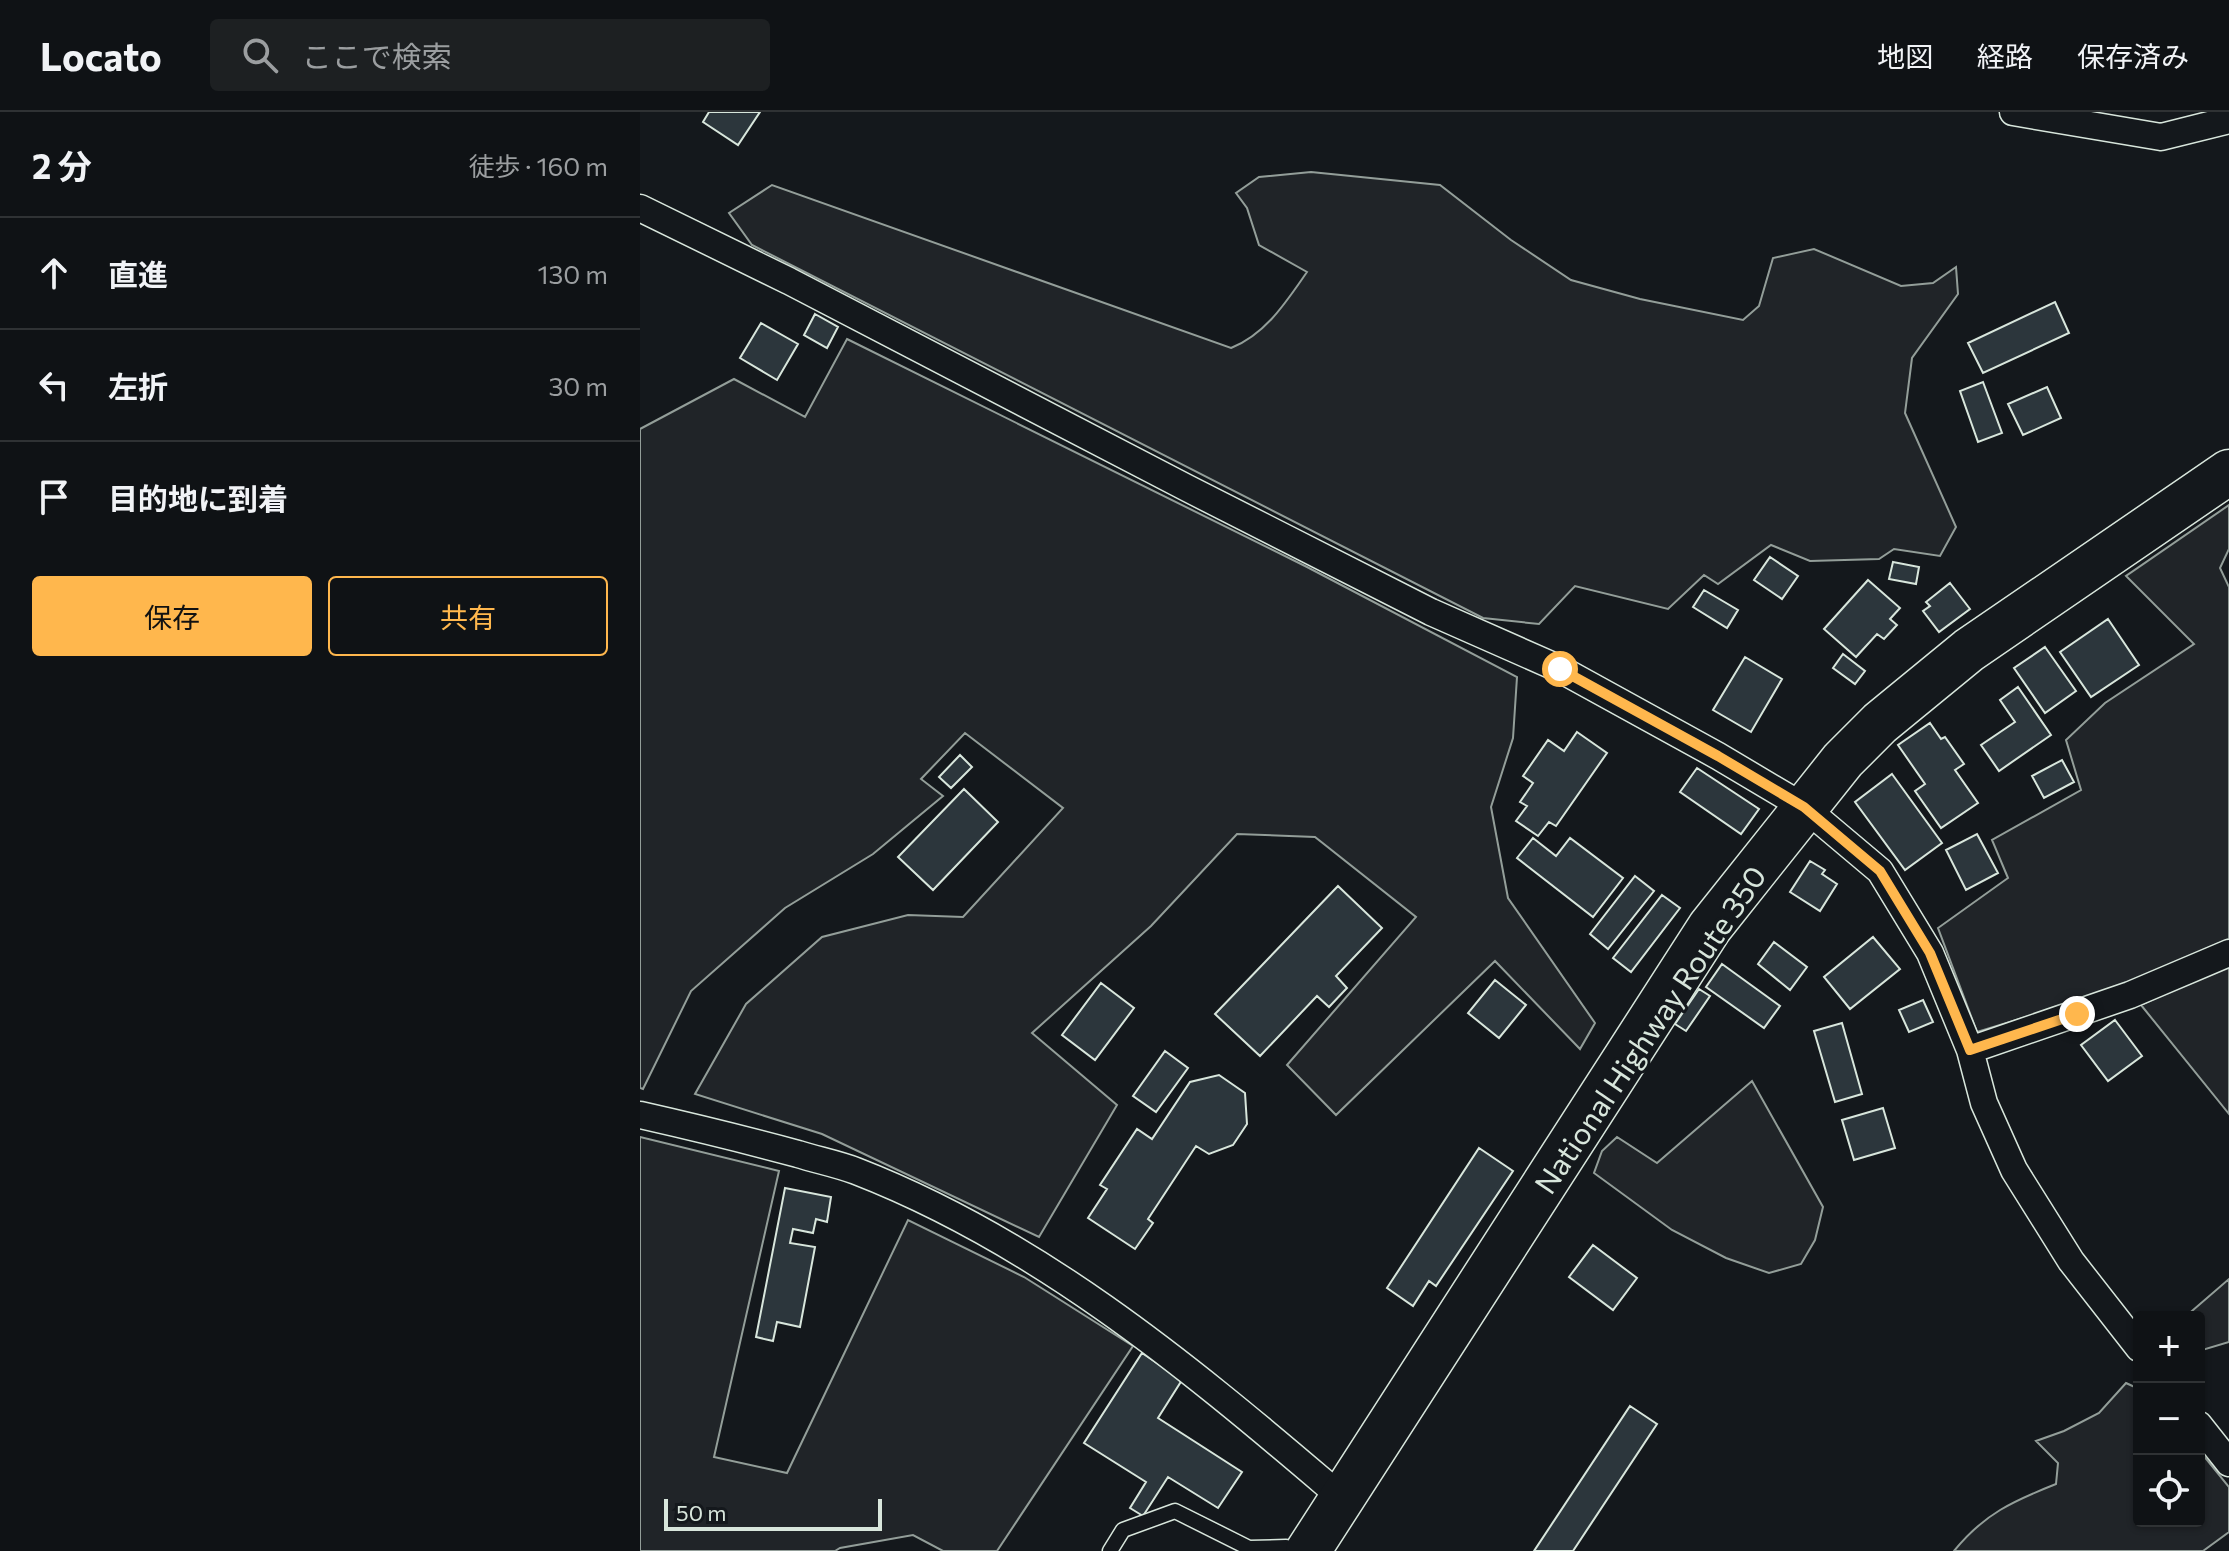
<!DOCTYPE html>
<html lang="ja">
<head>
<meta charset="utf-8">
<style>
	:root { --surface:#0f1215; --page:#1d2022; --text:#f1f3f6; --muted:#9b9ea0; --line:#2f3234; --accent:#ffb74d }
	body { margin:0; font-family:Commissioner,"Noto Sans JP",sans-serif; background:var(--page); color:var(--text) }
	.controls { position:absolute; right:24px; bottom:24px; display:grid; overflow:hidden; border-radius:8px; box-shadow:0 2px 6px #0004 }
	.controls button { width:72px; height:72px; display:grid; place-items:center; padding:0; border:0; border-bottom:2px solid var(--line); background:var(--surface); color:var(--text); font:40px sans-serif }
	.scale { position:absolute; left:24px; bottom:20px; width:218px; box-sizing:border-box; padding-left:8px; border:4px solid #d8e6dc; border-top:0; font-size:22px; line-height:28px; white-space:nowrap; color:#d8e6dc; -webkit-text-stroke:6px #14181c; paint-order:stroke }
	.stop { position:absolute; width:24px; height:24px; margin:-18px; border:6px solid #ffb74d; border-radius:50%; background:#fff }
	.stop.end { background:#ffb74d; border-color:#fff; box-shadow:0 2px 8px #0008 }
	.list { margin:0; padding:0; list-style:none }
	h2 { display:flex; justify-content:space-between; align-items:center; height:104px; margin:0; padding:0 32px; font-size:34px }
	h2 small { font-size:26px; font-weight:400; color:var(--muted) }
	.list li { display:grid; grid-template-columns:52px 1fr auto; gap:24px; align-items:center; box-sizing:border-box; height:112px; padding:0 32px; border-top:2px solid var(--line) }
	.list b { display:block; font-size:30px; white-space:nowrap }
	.list em { font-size:26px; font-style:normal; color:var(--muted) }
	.actions { display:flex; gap:16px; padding:24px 32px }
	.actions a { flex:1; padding:18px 0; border:2px solid var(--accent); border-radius:8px; text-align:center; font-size:28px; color:var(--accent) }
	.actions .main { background:var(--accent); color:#111 }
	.icon { flex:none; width:44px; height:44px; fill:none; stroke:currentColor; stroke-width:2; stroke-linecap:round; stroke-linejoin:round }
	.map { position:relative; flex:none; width:1589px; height:1439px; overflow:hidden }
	header { display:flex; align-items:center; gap:48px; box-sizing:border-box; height:112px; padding:0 40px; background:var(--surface); border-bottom:2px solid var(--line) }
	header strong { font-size:38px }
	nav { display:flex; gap:44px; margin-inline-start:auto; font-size:28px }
	.search { width:560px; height:72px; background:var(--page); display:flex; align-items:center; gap:20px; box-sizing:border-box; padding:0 28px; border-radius:8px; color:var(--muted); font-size:30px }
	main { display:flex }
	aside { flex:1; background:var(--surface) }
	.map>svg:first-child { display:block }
	.green { fill:#202428; stroke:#939e99; stroke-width:2 }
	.building { fill:#2c363c; stroke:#d8e6dc; stroke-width:2 }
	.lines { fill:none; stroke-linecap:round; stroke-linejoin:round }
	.service-casing { stroke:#d8e6dc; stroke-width:17 }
	.minor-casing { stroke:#d8e6dc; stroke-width:29 }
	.trunk-casing { stroke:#d8e6dc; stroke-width:47 }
	.service { stroke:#14181c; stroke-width:14 }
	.minor { stroke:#14181c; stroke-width:26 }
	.trunk { stroke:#14181c; stroke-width:44 }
	.route { stroke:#ffb74d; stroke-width:10 }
	.labels { text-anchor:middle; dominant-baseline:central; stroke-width:6; stroke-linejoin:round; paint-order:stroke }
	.street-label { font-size:30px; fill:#d8e6dc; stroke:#14181c }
</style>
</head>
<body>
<header>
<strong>Locato</strong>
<div class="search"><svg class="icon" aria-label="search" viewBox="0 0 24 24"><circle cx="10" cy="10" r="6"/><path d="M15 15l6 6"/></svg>ここで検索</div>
<nav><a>地図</a><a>経路</a><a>保存済み</a></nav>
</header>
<main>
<aside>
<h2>2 分<small>徒歩 · 160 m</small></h2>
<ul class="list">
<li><svg class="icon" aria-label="ahead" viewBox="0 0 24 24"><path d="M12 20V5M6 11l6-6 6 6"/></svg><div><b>直進</b></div><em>130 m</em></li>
<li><svg class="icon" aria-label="left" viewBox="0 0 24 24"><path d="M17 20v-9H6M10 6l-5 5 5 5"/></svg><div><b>左折</b></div><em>30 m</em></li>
<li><svg class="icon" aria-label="arrive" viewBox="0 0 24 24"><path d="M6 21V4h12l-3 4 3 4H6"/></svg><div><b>目的地に到着</b></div></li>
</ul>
<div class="actions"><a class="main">保存</a><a>共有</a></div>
</aside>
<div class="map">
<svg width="1589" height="1439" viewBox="0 0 1589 1439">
	<rect width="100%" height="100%" fill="#14181c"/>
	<!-- green -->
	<path class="green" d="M671,60L800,73L871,128L931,168L1000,187L1103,208L1119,194L1133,146L1174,137L1261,174L1293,171L1316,155L1318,182L1272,246L1265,301L1316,415L1300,444L1254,437L1239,447L1170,449L1131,433L1078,472L1064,463L1028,497L935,474L899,512L843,506L112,133L89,101L132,73L591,236C626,222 646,190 667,160L619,133L607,96L596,81L619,65Z
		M207,227L667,455L877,565L873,626L851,695L868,786L955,911L940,937L855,849L696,1003L647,953L776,805L675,725L597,722L511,814L392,921L477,993L399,1125L182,1022L55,982L106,892L182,825L268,803L323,805L423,696L325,621L281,667L303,684L233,742L145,796L51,879L3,977L0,976V317L94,267L165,305Z
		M1589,393V437L1580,456L1589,475V827L1461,882L1337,920L1298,816L1368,766L1352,728L1441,678L1426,628L1465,591L1554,532L1486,464Z
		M1589,851V1002L1501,893Z
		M1112,969L1183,1095L1175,1128L1161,1152L1129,1161L1086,1146L1032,1118L954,1061L962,1039L977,1025L1017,1051Z
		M0,1025L139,1059L74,1345L147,1361L268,1108L384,1165L493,1234L357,1439H303L273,1423L200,1436L195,1439H0Z
		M1589,1167V1230L1559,1239V1205H1545Z
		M1486,1271L1499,1277V1409H1559V1338L1589,1375V1420L1563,1439H1314C1344,1402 1373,1389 1416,1372L1418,1351L1396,1329L1424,1319L1459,1301Z"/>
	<!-- building -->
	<path class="building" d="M69,0H120L98,33L63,10Z
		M1415,190L1429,221L1343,261L1328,231Z
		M175,202L198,215L187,236L164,223Z
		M121,211L158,232L137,268L100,246Z
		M1343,270L1362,321L1338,330L1320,279Z
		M1407,275L1421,306L1383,323L1368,292Z
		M1130,445L1158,464L1142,487L1114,468Z
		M1253,450L1279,455L1276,472L1249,467Z
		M1228,468L1260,496L1250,507L1257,513L1244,527L1237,522L1216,545L1184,517Z
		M1310,471L1330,497L1299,520L1283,499L1290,494L1286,490Z
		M1064,478L1098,498L1087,516L1053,495Z
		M1468,507L1499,553L1451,585L1420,540Z
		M1405,535L1436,579L1405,601L1374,556Z
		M1203,542L1225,559L1215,572L1193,556Z
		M1105,545L1142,567L1111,620L1073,598Z
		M1378,575L1411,623L1359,659L1341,633L1375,610L1360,588Z
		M1290,611L1301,627L1305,625L1324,652L1315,658L1338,691L1301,716L1275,679L1285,672L1258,633Z
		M937,620L967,641L916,714L909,710L898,724L876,709L887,694L880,690L893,671L883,664L908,628L924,639Z
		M320,643L332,655L311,676L299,665Z
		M1422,648L1434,670L1404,686L1392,664Z
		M1057,656L1119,697L1101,722L1040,680Z
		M1252,662L1302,731L1265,758L1215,690Z
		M324,677L358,710L293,778L258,745Z
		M1337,722L1358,761L1326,778L1306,738Z
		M893,726L916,744L930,726L983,766L953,805L877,746Z
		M1170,749L1185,758L1182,762L1197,772L1180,799L1150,780Z
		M995,764L1014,779L968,837L950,822Z
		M698,774L742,816L696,864L707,876L689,895L677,884L620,944L575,902Z
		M1022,783L1040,796L991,860L973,846Z
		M1233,825L1260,857L1210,897L1184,865Z
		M1134,830L1167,855L1150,878L1118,852Z
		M1082,852L1140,894L1124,916L1066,875Z
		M855,868L886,893L859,926L828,901Z
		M461,871L494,896L455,948L422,923Z
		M1059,877L1070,884L1046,919L1035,912Z
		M1283,888L1293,910L1269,920L1259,898Z
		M1475,908L1502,944L1468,969L1441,933Z
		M1202,911L1222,982L1195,990L1174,919Z
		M525,939L548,956L516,1000L493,984Z
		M579,963L605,981L607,1012L593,1033L569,1042L556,1034L508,1107L513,1111L495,1137L448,1106L467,1077L460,1073L497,1017L512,1027L550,970Z
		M1243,996L1255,1036L1214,1048L1202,1008Z
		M839,1036L873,1059L796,1174L789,1169L773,1194L747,1176Z
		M145,1076L191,1085L187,1110L176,1107L173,1121L153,1117L150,1131L175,1135L160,1215L137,1210L133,1229L116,1225Z
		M953,1133L997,1166L973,1198L929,1165Z
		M502,1241L542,1268L518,1306L602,1360L578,1396L528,1365L503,1404L490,1396L506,1370L444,1331Z
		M990,1294L1017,1312L933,1439H894Z"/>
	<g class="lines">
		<defs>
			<path id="service" d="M470,1439L483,1418L535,1399L609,1436L646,1435L652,1439"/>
			<path id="minor" d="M1373,0L1521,25L1589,8
				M0,96L149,169L547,376L791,500L920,557L1078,644L1164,695L1240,759L1290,841L1330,938L1344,991L1374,1058L1431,1149L1499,1236
				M1330,938L1490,883L1589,841
				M0,1003C53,1015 106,1028 158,1042C177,1048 198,1052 216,1059C394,1128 544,1251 687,1373L700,1388
				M1559,1313L1589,1351"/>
			<path id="trunk" d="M668,1439L1070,815L1203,648L1240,611L1329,538L1589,360"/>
		</defs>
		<!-- service casing -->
		<use href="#service" class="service-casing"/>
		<!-- minor casing -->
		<use href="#minor" class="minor-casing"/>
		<!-- trunk casing -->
		<use href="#trunk" class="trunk-casing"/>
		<!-- service -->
		<use href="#service" class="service"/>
		<!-- minor -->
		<use href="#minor" class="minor"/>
		<!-- trunk -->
		<use href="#trunk" class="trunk"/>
	</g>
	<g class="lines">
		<!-- route -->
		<path class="route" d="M920,557L1078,644L1164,695L1240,759L1290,841L1330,938L1437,902"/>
	</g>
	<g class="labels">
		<!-- street labels -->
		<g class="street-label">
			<text transform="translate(1009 917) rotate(-56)">National Highway Route 350</text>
		</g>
	</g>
</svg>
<div class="controls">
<button>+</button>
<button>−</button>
<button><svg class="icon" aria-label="locate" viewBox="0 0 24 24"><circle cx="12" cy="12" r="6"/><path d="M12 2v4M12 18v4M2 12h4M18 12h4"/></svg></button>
</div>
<div class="scale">50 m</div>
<div class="stop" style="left:920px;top:557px"></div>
<div class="stop end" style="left:1437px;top:902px"></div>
</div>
</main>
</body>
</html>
